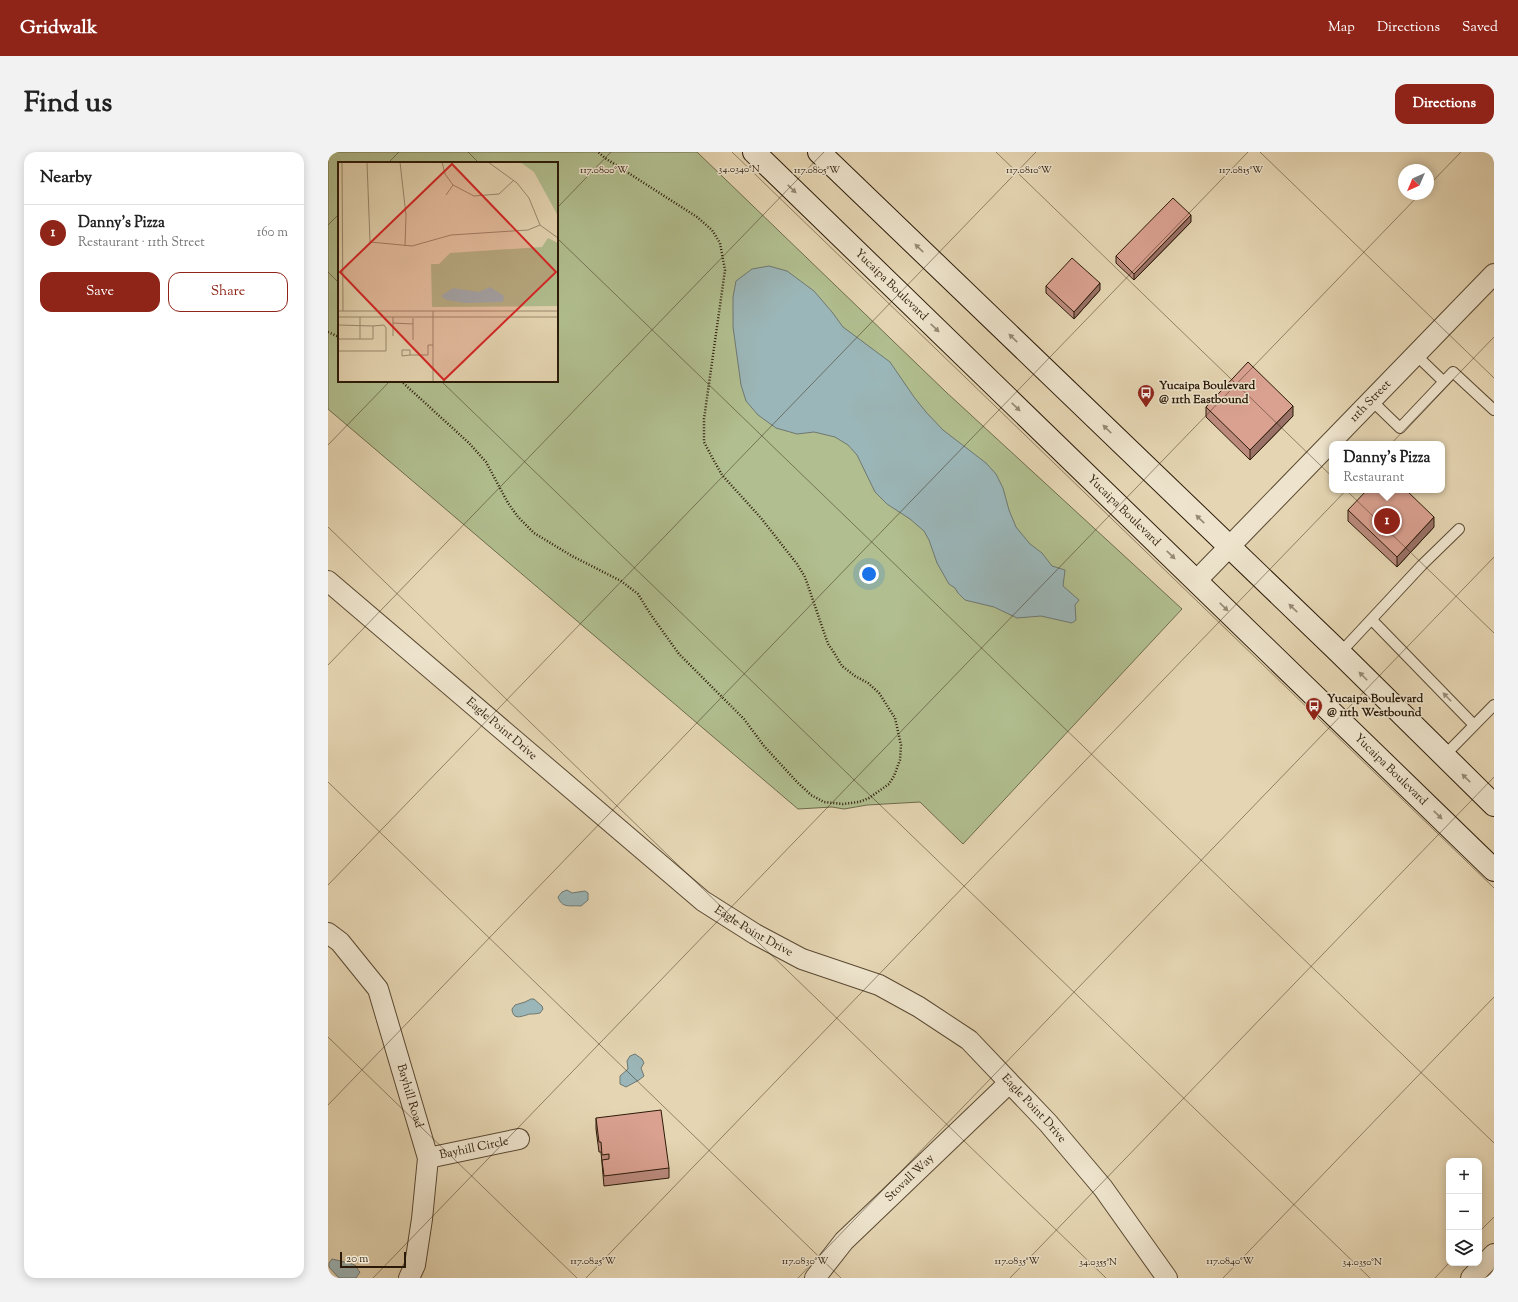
<!DOCTYPE html>
<html lang="en">
<head>
<meta charset="utf-8">
<style>
	:root { --surface:#fff; --page:#f2f2f2; --text:#222; --muted:#767676; --line:#e0e0e0; --accent:#8f2418 }
	body { margin:0; font-family:"Sorts Mill Goudy",serif; background:var(--page); color:var(--text) }
	.controls { position:absolute; right:12px; bottom:12px; display:grid; overflow:hidden; border-radius:8px; box-shadow:0 2px 10px #0003 }
	.controls button { width:36px; height:36px; display:grid; place-items:center; padding:0; border:0; border-bottom:1px solid var(--line); background:var(--surface); color:var(--text); font:20px sans-serif }
	.compass { position:absolute; left:1070px; top:12px; width:36px; height:36px; border-radius:50%; background:var(--surface); box-shadow:0 2px 10px #0003; rotate:224deg }
	.scale { position:absolute; left:12px; bottom:10px; width:66px; box-sizing:border-box; padding-left:4px; border:2px solid #2b1a08; border-top:0; font-size:11px; line-height:14px; white-space:nowrap; color:#2b1a08; -webkit-text-stroke:3px #eee4cd; paint-order:stroke }
	.you { position:absolute; left:541px; top:422px; width:14px; height:14px; margin:-10px; border:3px solid #fff; border-radius:50%; background:#1a73e8; box-shadow:0 0 0 6px #1a73e833 }
	.badge { display:grid; place-items:center; width:26px; height:26px; border-radius:50%; background:var(--accent); color:#fff; font-size:13px; font-weight:700 }
	.pin { position:absolute; translate:-50% -50%; border:2px solid #fff; box-shadow:0 1px 4px #0006 }
	.popup { position:absolute; left:1001px; top:289px; width:116px; height:52px; box-sizing:border-box; display:grid; place-content:center; border-radius:8px; background:var(--surface); filter:drop-shadow(0 1px 3px #0005); font-size:13px; white-space:nowrap; color:var(--muted) }
	.popup b { font-size:15px; color:var(--text) }
	.popup::after { content:''; position:absolute; left:50%; top:100%; margin-left:-8px; border:8px solid transparent; border-top-color:var(--surface) }
	.list { margin:0; padding:0; list-style:none }
	h2 { display:flex; justify-content:space-between; align-items:center; height:52px; margin:0; padding:0 16px; font-size:17px }
	h2 small { font-size:13px; font-weight:400; color:var(--muted) }
	.list li { display:grid; grid-template-columns:26px 1fr auto; gap:12px; align-items:center; box-sizing:border-box; height:56px; padding:0 16px; border-top:1px solid var(--line) }
	.list b { display:block; font-size:15px; white-space:nowrap }
	.list p { margin:0; font-size:13px; white-space:nowrap; color:var(--muted) }
	.list em { font-size:13px; font-style:normal; color:var(--muted) }
	.actions { display:flex; gap:8px; padding:12px 16px }
	.actions a { flex:1; padding:9px 0; border:1px solid var(--accent); border-radius:12px; text-align:center; font-size:14px; color:var(--accent) }
	.actions .main { background:var(--accent); color:#fff }
	.icon { flex:none; width:22px; height:22px; fill:none; stroke:currentColor; stroke-width:2; stroke-linecap:round; stroke-linejoin:round }
	.map { position:relative; flex:none; width:1166px; height:1126px; overflow:hidden; border-radius:12px }
	header { display:flex; align-items:center; gap:24px; box-sizing:border-box; height:56px; padding:0 20px; background:var(--accent); color:#fff }
	header strong { font-size:19px }
	nav { display:flex; gap:22px; margin-inline-start:auto; font-size:14px }
	.intro { display:flex; align-items:center; justify-content:space-between; box-sizing:border-box; height:96px; padding:0 24px }
	h1 { margin:0; font-size:28px }
	.button { padding:10px 18px; border-radius:12px; background:var(--accent); color:#fff; font-size:14px; font-weight:700 }
	main { display:flex; gap:24px; padding:0 24px }
	aside { flex:1; background:var(--surface); border-radius:12px; box-shadow:0 2px 10px #0003 }
	.map>svg:first-child { display:block }
	.green { fill:#b1be8f; stroke:#6e6c4c; fill-rule:evenodd }
	.water { fill:#9bb6b8; stroke:#6e7872 }
	.lines { fill:none; stroke-linecap:round; stroke-linejoin:round }
	.service-casing { stroke:#5a4932; stroke-width:12 }
	.minor-casing { stroke:#5a4932; stroke-width:22 }
	.secondary-casing { stroke:#2b1a08; stroke-width:24 }
	.path { stroke:#2b1a08; stroke-width:2.5; stroke-dasharray:1 2; stroke-linecap:butt }
	.service { stroke:#eee4cd; stroke-width:10 }
	.minor { stroke:#eee4cd; stroke-width:20 }
	.secondary { stroke:#eee4cd; stroke-width:22 }
	.wall { fill:#bb8a7d; stroke:#2b1a08 }
	.shaded-wall { fill:#997166; stroke:#2b1a08 }
	.building { fill:#daa191; stroke:#2b1a08 }
	.oneway { fill:#968974 }
	.ticks { fill:none; stroke:#2b1a08; stroke-width:1; stroke-opacity:0.45 }
	.labels { text-anchor:middle; dominant-baseline:central; stroke-width:3; stroke-linejoin:round; paint-order:stroke }
	.street-label { font-size:12px; fill:#2b1a08; stroke:#eee4cd }
	.poi-label { font-size:12px; font-weight:bold; fill:#2b1a08; stroke:#eee4cd; text-anchor:start }
	.inset-road { fill:none; stroke:#9b8a6e; stroke-width:1 }
	.view { fill:#d62828; fill-opacity:0.15; stroke:#d62828; stroke-width:2 }
	.inset-edge { fill:none; stroke:#2b1a08; stroke-width:2 }
	.ticks-label { font-size:10px; text-anchor:middle; fill:#2b1a08; stroke:#eee4cd; stroke-width:3; stroke-linejoin:round; paint-order:stroke }
</style>
</head>
<body>
<header>
<strong>Gridwalk</strong>
<nav><a>Map</a><a>Directions</a><a>Saved</a></nav>
</header>
<div class="intro"><h1>Find us</h1><a class="button">Directions</a></div>
<main>
<aside>
<h2>Nearby<small></small></h2>
<ul class="list">
<li><span class="badge">1</span><div><b>Danny's Pizza</b><p>Restaurant · 11th Street</p></div><em>160 m</em></li>
</ul>
<div class="actions"><a class="main">Save</a><a>Share</a></div>
</aside>
<div class="map">
<svg width="1166" height="1126" viewBox="0 0 1166 1126">
	<rect width="100%" height="100%" fill="#e5d5b2"/>
	<filter id="stains"><feTurbulence type="fractalNoise" baseFrequency=".005" numOctaves="4"/><feColorMatrix values="0 0 0 0 .2 0 0 0 0 .09 0 0 0 0 .02 0 0 0 .5 -.17"/></filter>
	<radialGradient id="worn" r=".72"><stop offset=".6" stop-color="#630" stop-opacity="0"/><stop offset="1" stop-color="#630" stop-opacity=".3"/></radialGradient>
	<!-- green -->
	<path class="green" d="M0,0H369L618,240L854,457L635,692L592,650L539,653L516,657L504,655L470,657L0,257ZM11,11H229V229H11Z"/>
	<!-- water -->
	<path class="water" d="M441,114L459,119L486,139L504,160L515,175L562,210L586,245L598,260L615,278L658,311L668,322L675,336L681,358L688,375L702,392L714,401L724,414L737,418L735,434L751,448L747,453L748,468L744,471L713,464L689,466L666,455L637,448L630,441L627,436L621,432L609,411L601,388L596,379L582,367L559,352L547,340L529,303L520,293L507,285L486,280L469,282L448,276L430,263L418,249L413,233L405,175V145L408,129L424,117Z
		M239,738L244,741L257,739L260,741V748L253,754C243,753 234,757 230,745L234,740Z
		M203,847H206L214,854L215,857L212,861C208,862 205,862 202,862C194,864 185,869 184,857L187,853L197,850Z
		M307,902L314,907L316,911L313,916L316,924L311,928L298,935L292,932V924L300,917L299,909L302,904Z
		M4,1107C8,1108 27,1112 28,1114C29,1116 30,1118 32,1120L28,1126H11L1,1115V1111Z"/>
	<g class="lines">
		<defs>
			<path id="service" d="M1087,202L1115,229
				M1043,248L1072,276L1125,220L1166,258
				M1044,468L1146,573
				M1012,501L1094,413L1131,377
				M1116,604L1166,553"/>
			<g id="minor">
				<path id="s1" d="M869,428L1166,122"/>
				<path id="s2" d="M0,429L375,749L427,782L474,807L551,833L591,855L641,888L720,971L775,1036L839,1126"/>
				<path id="s3" d="M0,781L12,790L50,837L100,1006L94,1067L87,1113L81,1126"/>
				<path id="s4" d="M100,1006L191,987"/>
				<path id="s5" d="M487,1126L516,1089L681,931"/>
				<path d="M1143,1126L1166,1102"/>
			</g>
			<g id="secondary">
				<path id="s6" d="M426,0L1166,718"/>
				<path d="M491,0L1012,501L1166,653"/>
			</g>
		</defs>
		<!-- service casing -->
		<use href="#service" class="service-casing"/>
		<!-- minor casing -->
		<use href="#minor" class="minor-casing"/>
		<!-- secondary casing -->
		<use href="#secondary" class="secondary-casing"/>
		<!-- path -->
		<path class="path" d="M0,180L11,185
			M73,229L141,291L158,310L180,351L190,365L206,381L244,404L293,429L310,442L323,463L351,502L416,567L436,594L469,630L483,643L496,650L515,652L531,650L541,646L561,632L566,624L572,608L573,593L567,566L551,541L540,531L527,524L514,514L505,499L500,492L477,425L469,412L433,366L394,323L385,307L376,290V267L397,118L392,91L384,78L369,65L277,6L270,0"/>
		<!-- service -->
		<use href="#service" class="service"/>
		<!-- minor -->
		<use href="#minor" class="minor"/>
		<!-- secondary -->
		<use href="#secondary" class="secondary"/>
	</g>
	<!-- wall -->
	<path class="wall" d="M863,70L806,128L788,111V104Z
		M718,134L772,138L746,167L718,141Z
		M878,255L965,264L922,308L878,265Z
		M1020,358L1106,375L1069,415L1020,369Z
		M268,966L341,1016V1026L276,1034L273,1000H271L268,977Z"/>
	<!-- shaded-wall -->
	<path class="shaded-wall" d="M863,63V70L806,128V122Z
		M772,131V138L746,167V160Z
		M965,254V264L922,308V298Z
		M1106,365V375L1069,415V405Z"/>
	<!-- building -->
	<path class="building" d="M845,46L863,63L806,122L788,104Z
		M744,106L772,131L746,160L718,134Z
		M920,210L965,254L922,298L878,255Z
		M1039,338H1078L1106,365L1069,405L1020,358Z
		M333,958L341,1016L276,1024L274,1008L281,1007V1002L274,1003L273,990H271L268,966Z"/>
	<!-- one-way arrows -->
	<defs><path id="oneway-solid" d="M-6-.8H1V-3.2L6.5 0L1 3.2V.8H-6Z"/></defs>
	<g class="oneway">
		<use href="#oneway-solid" transform="translate(464 37) rotate(44)"/>
		<use href="#oneway-solid" transform="translate(591 96) rotate(-136)"/>
		<use href="#oneway-solid" transform="translate(607 176) rotate(44)"/>
		<use href="#oneway-solid" transform="translate(685 186) rotate(-136)"/>
		<use href="#oneway-solid" transform="translate(688 255) rotate(44)"/>
		<use href="#oneway-solid" transform="translate(779 277) rotate(-136)"/>
		<use href="#oneway-solid" transform="translate(872 367) rotate(-136)"/>
		<use href="#oneway-solid" transform="translate(843 403) rotate(44)"/>
		<use href="#oneway-solid" transform="translate(896 455) rotate(44)"/>
		<use href="#oneway-solid" transform="translate(965 456) rotate(-136)"/>
		<use href="#oneway-solid" transform="translate(1035 524) rotate(-135)"/>
		<use href="#oneway-solid" transform="translate(1119 545) rotate(-134)"/>
		<use href="#oneway-solid" transform="translate(1138 626) rotate(-136)"/>
		<use href="#oneway-solid" transform="translate(1110 663) rotate(44)"/>
	</g>
	<!-- ticks -->
	<path class="ticks" d="M140,0L151,11M404,0L1166,736M668,0L1166,481M932,0L1166,226M60,11L71,0M1100,34L1133,0M229,56L283,0M0,73L11,62M229,86L1166,991M0,120L11,131M113,229L1042,1126M0,293L62,229M0,375L778,1126M0,513L496,0M0,630L513,1126M0,733L708,0M0,885L249,1126M0,953L920,0M1151,1080L1166,1065M45,1126L1092,42M258,1126L1166,185M470,1126L1166,405M682,1126L1166,625M895,1126L1166,845M1107,1126L1121,1111"/>
	<!-- icons -->
	<defs>
		<symbol id="bus-pin" viewBox="-11 -11 22 30"><path d="M0 17L-7.5 6A9.5 9.5 0 1 1 7.5 6Z" fill="#8f2418" stroke="#eee4cd"/><path d="M-5-6H5V4H4V6H2V4H-2V6H-4V4H-5ZM-3.5-4V0h7V-4ZM-3.5 1.2v1.5H-2V1.2ZM2 1.2v1.5H3.5V1.2Z" fill="#fff"/></symbol>
	</defs>
	<g fill-rule="evenodd">
		<use href="#bus-pin" x="808" y="231" width="20" height="27"/>
		<use href="#bus-pin" x="976" y="544" width="20" height="27"/>
	</g>
	<g class="labels">
		<!-- street labels -->
		<g class="street-label">
			<text stroke="none"><textPath href="#s6" startOffset="191">Yucaipa Boulevard</textPath></text>
			<text stroke="none"><textPath href="#s1" startOffset="249">11th Street</textPath></text>
			<text stroke="none"><textPath href="#s6" startOffset="515">Yucaipa Boulevard</textPath></text>
			<text stroke="none"><textPath href="#s2" startOffset="228">Eagle Point Drive</textPath></text>
			<text stroke="none"><textPath href="#s6" startOffset="887">Yucaipa Boulevard</textPath></text>
			<text stroke="none"><textPath href="#s2" startOffset="552">Eagle Point Drive</textPath></text>
			<text stroke="none"><textPath href="#s3" startOffset="187">Bayhill Road</textPath></text>
			<text stroke="none"><textPath href="#s2" startOffset="889">Eagle Point Drive</textPath></text>
			<text stroke="none"><textPath href="#s4" startOffset="47">Bayhill Circle</textPath></text>
			<text stroke="none"><textPath href="#s5" startOffset="138">Stovall Way</textPath></text>
		</g>
		<!-- poi labels -->
		<g class="poi-label">
			<text x="831" y="234">Yucaipa Boulevard<tspan x="831" dy="14">@ 11th Eastbound</tspan></text>
			<text x="999" y="547">Yucaipa Boulevard<tspan x="999" dy="14">@ 11th Westbound</tspan></text>
		</g>
	</g>
	<!-- overview -->
	<g transform="translate(10 10)">
		<rect width="220" height="220" fill="#e5d5b2"/>
		<path d="M182,0H220V54L196,10ZM210,76L220,81V144L94,145L93,102H101L112,91L204,85Z" fill="#b1be8f"/>
		<path d="M152,125L166,134L165,140L126,141L109,138L103,134L115,126L141,130Z" fill="#9bb6b8"/>
		<path class="inset-road" d="M4,0L5,149M29,0L32,80L74,84L113,73L190,68L202,63M62,0L68,53L67,84M104,0L107,12L115,23L136,34L161,32L176,18M150,0L179,21L191,36L202,63L220,76M108,33L115,23M0,149H220M0,155H220M75,156V178M55,161L75,162M0,163L35,164V177H0M55,174V155M22,177V155M0,189H48V166L46,163L35,164M72,193L64,194V188H72V193H90V183H95M95,220V149"/>
		<path class="view" d="M114,2L218,110L106,218L2,110Z"/>
		<rect width="220" height="220" class="inset-edge"/>
	</g>
	<g class="ticks-label">
		<text x="411" y="20">34.0340°N</text>
		<text x="276" y="21">117.0800°W</text>
		<text x="489" y="21">117.0805°W</text>
		<text x="701" y="21">117.0810°W</text>
		<text x="913" y="21">117.0815°W</text>
		<text x="265" y="1112">117.0825°W</text>
		<text x="477" y="1112">117.0830°W</text>
		<text x="689" y="1112">117.0835°W</text>
		<text x="902" y="1112">117.0840°W</text>
		<text x="770" y="1113">34.0355°N</text>
		<text x="1034" y="1113">34.0350°N</text>
	</g>
	<rect width="100%" height="100%" filter="url(#stains)"/>
	<rect width="100%" height="100%" fill="url(#worn)"/>
</svg>
<div class="controls">
<button>+</button>
<button>−</button>
<button><svg class="icon" aria-label="layers" viewBox="0 0 24 24"><path d="M12 4l9 5-9 5-9-5zM3 14l9 5 9-5"/></svg></button>
</div>
<svg class="compass" viewBox="-18 -18 36 36"><path d="M0-13l5 13h-10z" fill="#e53935"/><path d="M0 13l5-13h-10z" fill="#767676"/></svg>
<div class="scale">20 m</div>
<div class="you"></div>
<div class="pin badge" style="left:1059px;top:369px">1</div>
<div class="popup"><b>Danny's Pizza</b>Restaurant</div>
</div>
</main>
</body>
</html>
